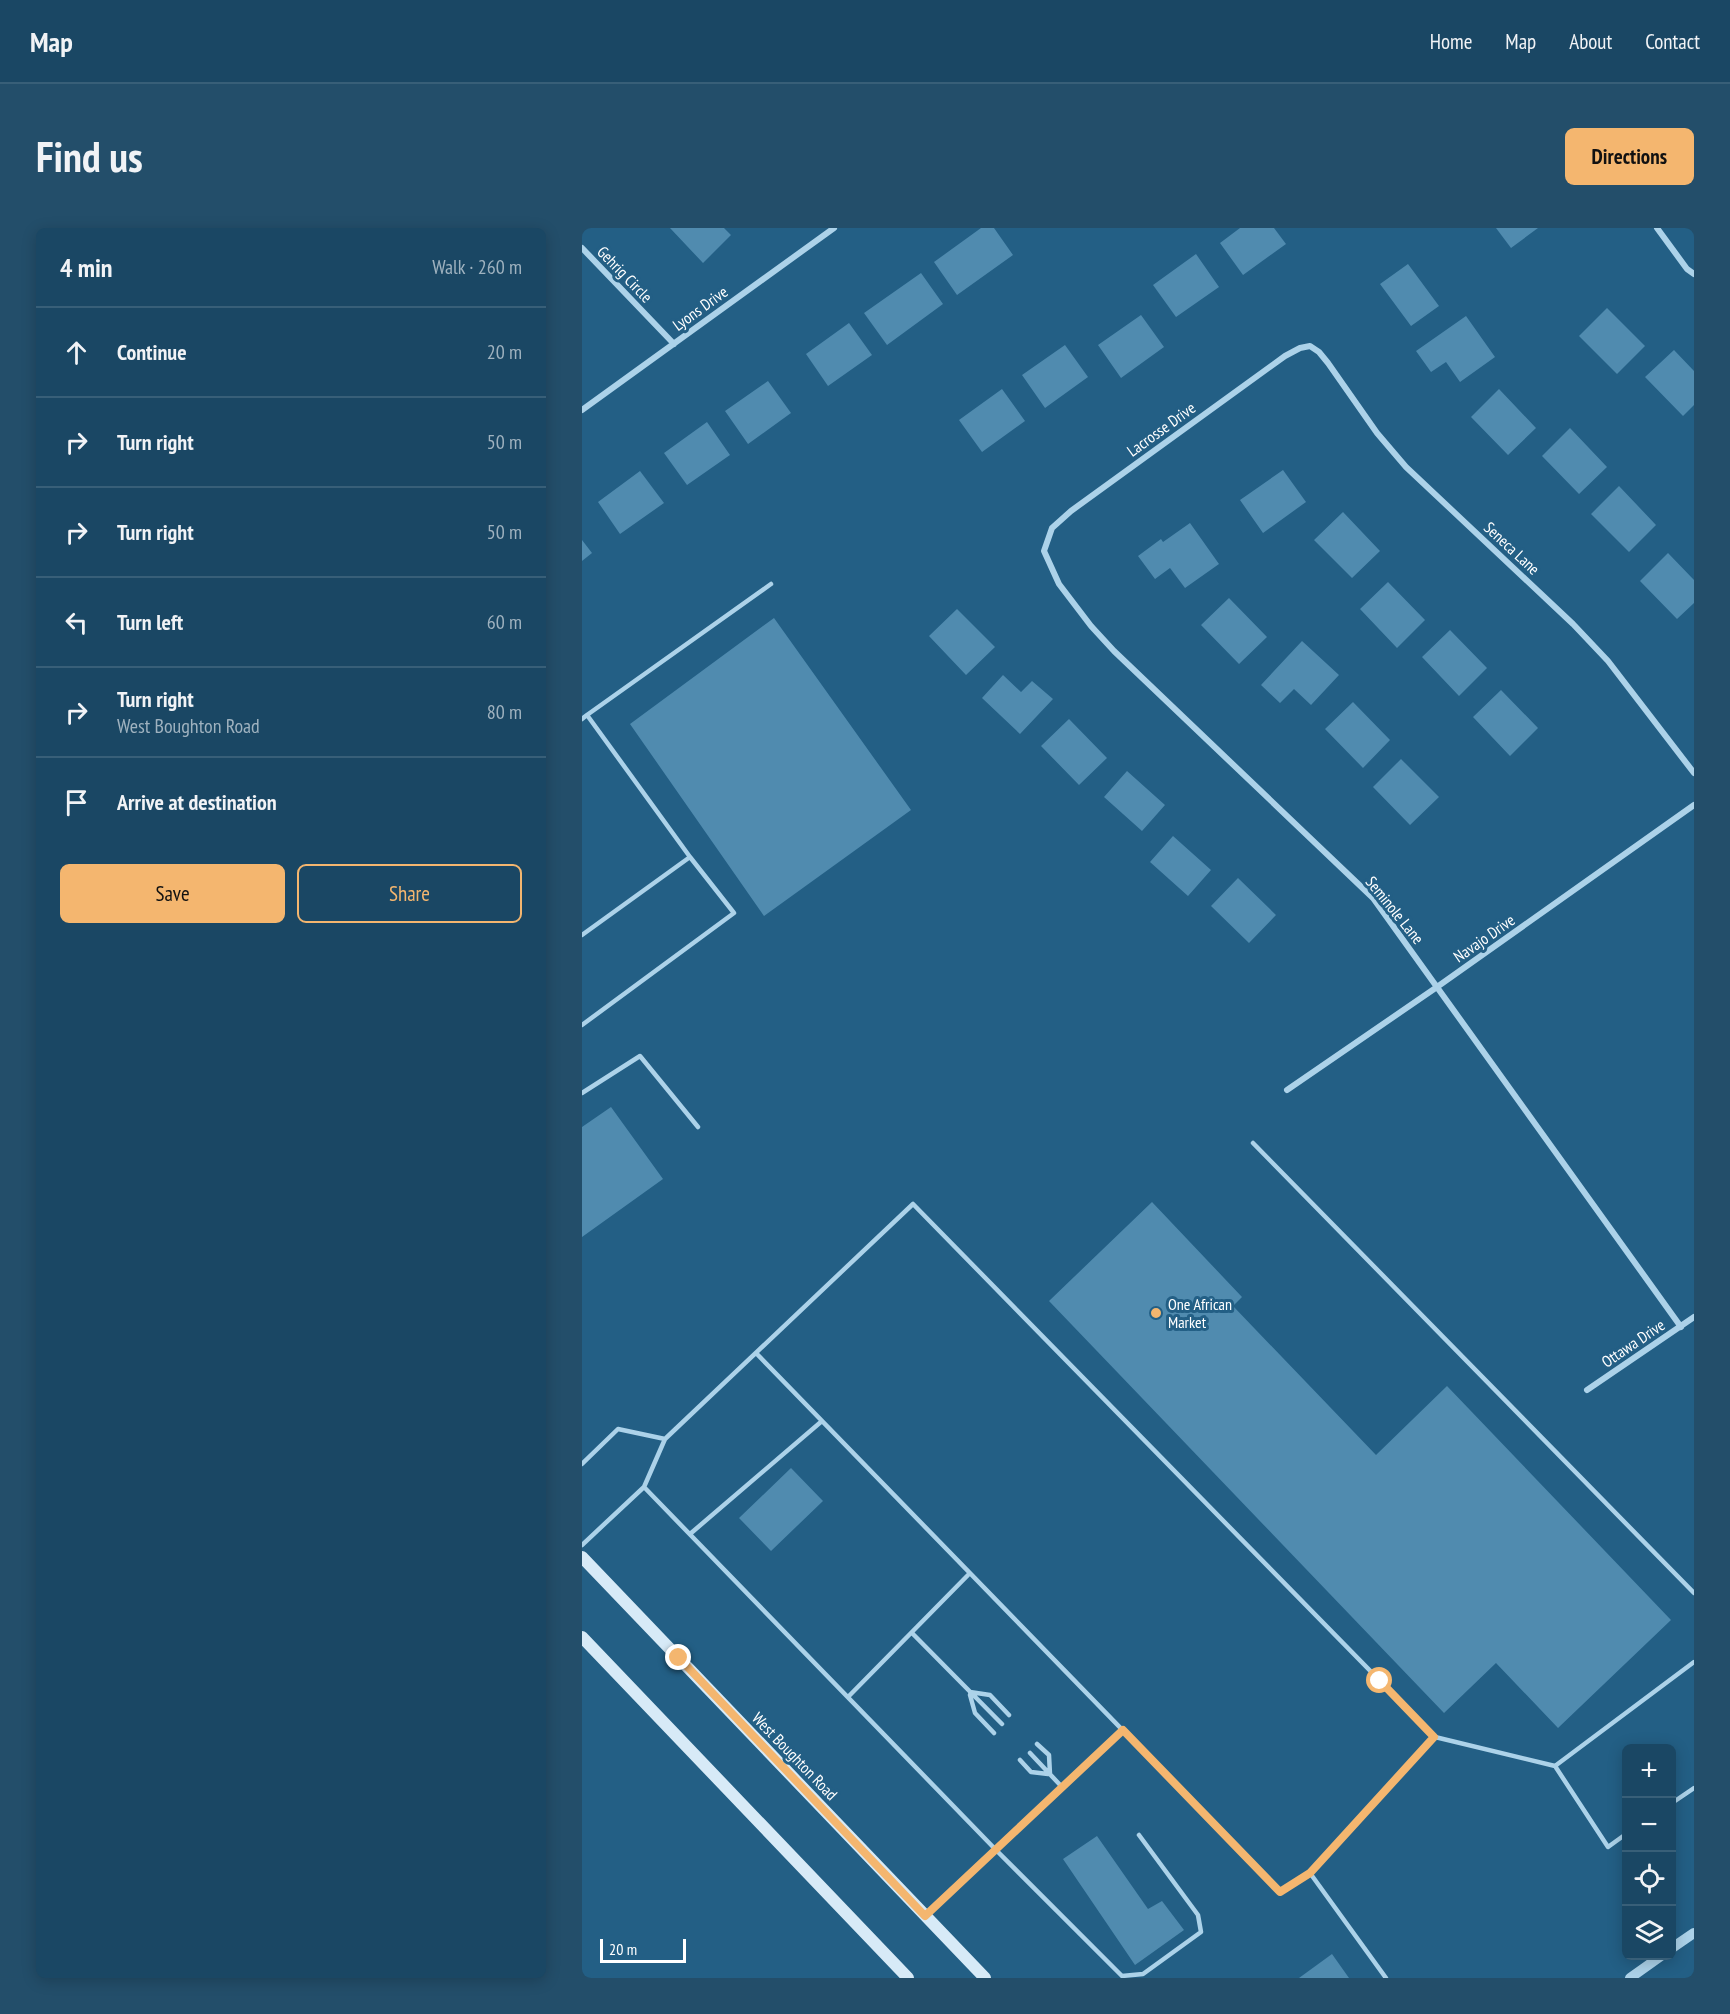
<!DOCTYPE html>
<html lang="en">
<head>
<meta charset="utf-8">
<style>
	:root { --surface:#1a4764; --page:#234e6a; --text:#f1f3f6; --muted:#9fb2bf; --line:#385f78; --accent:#f4b66f }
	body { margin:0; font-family:"PT Sans Narrow",sans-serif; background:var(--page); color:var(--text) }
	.controls { position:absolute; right:18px; bottom:18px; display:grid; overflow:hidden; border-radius:9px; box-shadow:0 3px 15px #0003 }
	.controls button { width:54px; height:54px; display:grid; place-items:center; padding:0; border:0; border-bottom:2px solid var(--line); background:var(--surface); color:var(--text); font:30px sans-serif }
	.scale { position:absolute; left:18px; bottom:15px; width:86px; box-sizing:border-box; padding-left:6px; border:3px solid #fff; border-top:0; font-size:16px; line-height:21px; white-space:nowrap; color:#fff; -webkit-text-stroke:4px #235f85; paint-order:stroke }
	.stop { position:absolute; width:18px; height:18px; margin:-14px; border:4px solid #f4b66f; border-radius:50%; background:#fff }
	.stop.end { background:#f4b66f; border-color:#fff; box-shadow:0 2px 6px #0008 }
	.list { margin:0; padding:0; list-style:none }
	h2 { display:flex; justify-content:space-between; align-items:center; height:78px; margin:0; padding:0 24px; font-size:26px }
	h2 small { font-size:20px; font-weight:400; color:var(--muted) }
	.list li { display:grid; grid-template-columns:39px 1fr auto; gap:18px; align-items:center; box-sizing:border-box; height:90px; padding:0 24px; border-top:2px solid var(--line) }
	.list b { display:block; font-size:22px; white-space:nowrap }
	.list p { margin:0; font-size:20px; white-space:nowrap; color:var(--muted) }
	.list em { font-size:20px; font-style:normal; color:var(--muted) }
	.actions { display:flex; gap:12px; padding:18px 24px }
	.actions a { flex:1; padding:14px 0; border:2px solid var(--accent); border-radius:9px; text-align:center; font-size:21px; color:var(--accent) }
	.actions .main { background:var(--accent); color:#111 }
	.icon { flex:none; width:33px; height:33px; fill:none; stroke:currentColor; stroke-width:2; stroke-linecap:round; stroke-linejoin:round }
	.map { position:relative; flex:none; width:1112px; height:1750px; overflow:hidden; border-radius:9px }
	header { display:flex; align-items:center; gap:36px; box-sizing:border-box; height:84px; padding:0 30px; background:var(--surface); border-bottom:2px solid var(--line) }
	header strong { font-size:28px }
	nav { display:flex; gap:33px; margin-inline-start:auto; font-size:21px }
	.intro { display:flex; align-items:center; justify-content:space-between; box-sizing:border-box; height:144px; padding:0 36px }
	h1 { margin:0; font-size:42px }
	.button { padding:15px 27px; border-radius:9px; background:var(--accent); color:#111; font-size:21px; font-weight:700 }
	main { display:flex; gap:36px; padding:0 36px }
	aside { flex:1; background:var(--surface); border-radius:9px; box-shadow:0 3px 15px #0003 }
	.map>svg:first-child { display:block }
	.building { fill:#508baf }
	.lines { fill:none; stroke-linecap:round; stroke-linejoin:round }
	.service { stroke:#acd2e9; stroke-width:4.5 }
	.minor { stroke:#acd2e9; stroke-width:6 }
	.tertiary { stroke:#acd2e9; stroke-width:10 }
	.secondary { stroke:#d7eaf7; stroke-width:12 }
	.route { stroke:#f4b66f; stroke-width:8 }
	.poi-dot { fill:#f4b66f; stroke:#235f85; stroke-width:2 }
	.labels { text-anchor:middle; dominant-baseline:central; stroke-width:6; stroke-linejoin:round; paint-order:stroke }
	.street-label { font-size:16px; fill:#fff; stroke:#235f85 }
	.poi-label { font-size:16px; fill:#fff; stroke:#235f85; text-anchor:start }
</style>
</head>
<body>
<header>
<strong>Map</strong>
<nav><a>Home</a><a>Map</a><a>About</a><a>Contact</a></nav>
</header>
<div class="intro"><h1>Find us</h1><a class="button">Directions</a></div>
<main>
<aside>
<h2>4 min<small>Walk · 260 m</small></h2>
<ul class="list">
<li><svg class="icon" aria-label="ahead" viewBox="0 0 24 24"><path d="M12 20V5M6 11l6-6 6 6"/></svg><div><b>Continue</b></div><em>20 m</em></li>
<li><svg class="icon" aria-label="right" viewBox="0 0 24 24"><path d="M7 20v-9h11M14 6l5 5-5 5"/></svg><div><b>Turn right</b></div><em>50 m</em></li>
<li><svg class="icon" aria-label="right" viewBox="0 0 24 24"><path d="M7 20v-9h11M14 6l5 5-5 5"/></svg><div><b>Turn right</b></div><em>50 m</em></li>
<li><svg class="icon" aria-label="left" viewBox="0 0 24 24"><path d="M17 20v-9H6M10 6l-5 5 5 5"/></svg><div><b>Turn left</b></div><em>60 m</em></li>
<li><svg class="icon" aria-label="right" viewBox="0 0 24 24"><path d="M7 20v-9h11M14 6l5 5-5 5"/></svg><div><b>Turn right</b><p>West Boughton Road</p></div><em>80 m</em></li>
<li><svg class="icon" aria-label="arrive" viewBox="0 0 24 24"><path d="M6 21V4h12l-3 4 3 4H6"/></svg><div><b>Arrive at destination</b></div></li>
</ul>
<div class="actions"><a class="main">Save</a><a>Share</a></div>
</aside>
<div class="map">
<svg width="1112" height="1750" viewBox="0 0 1112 1750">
	<rect width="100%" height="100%" fill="#235f85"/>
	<!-- building -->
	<path class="building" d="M88,0H142L149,7L121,35Z
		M399,0H412L431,27L375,67L352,34Z
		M658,0H692L704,16L661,47L638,15Z
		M914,0H956L929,20Z
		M614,26L637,59L594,89L571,57Z
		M826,36L857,78L829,98L798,56Z
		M339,45L361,76L305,117L282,85Z
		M1025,80L1063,118L1035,146L997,108Z
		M559,87L582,119L539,150L516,117Z
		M884,88L913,129L878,154L864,134L849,144L834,123Z
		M267,95L290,127L246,158L224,126Z
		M483,117L506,149L463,180L440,147Z
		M1092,122L1112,143V177L1101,188L1063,149Z
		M186,153L209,185L166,216L143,183Z
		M420,161L443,193L400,224L377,192Z
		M917,161L954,200L926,227L889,189Z
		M125,194L148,227L105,257L82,225Z
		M988,200L1025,239L997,266L960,228Z
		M701,242L724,274L681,305L658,272Z
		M58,243L82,275L38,306L16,274Z
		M1037,258L1074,297L1047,324L1009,286Z
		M761,284L798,323L770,350L732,312Z
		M608,295L637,336L603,360L588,340L573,351L556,328L579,311L581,314Z
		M0,312L10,325L0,333Z
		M1086,325L1112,352V375L1095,391L1058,353Z
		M806,354L843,392L815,420L778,381Z
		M647,370L685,409L657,436L619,397Z
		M375,381L413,419L384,447L347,408Z
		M192,390L329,582L182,688L48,496Z
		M868,402L905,440L877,468L840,429Z
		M720,413L757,447L729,477L712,461L698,475L679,457Z
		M421,447L439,464L450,453L471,471L438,506L400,470Z
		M919,462L956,500L928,528L891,489Z
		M771,474L808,512L781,540L743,501Z
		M487,491L525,530L497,557L459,518Z
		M819,531L857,569L828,597L791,559Z
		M545,543L583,577L560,603L522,569Z
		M591,608L629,642L606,668L568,634Z
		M656,650L694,687L667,715L629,678Z
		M29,879L81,951L0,1009V899Z
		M570,974L660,1069L651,1078L794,1227L865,1158L1089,1392L976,1500L914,1435L862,1485L467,1073Z
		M209,1240L241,1273L189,1323L157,1290Z
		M515,1608L566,1681L580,1673L602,1702L553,1737L481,1631Z
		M750,1726L767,1750H717Z"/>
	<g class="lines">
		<!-- service -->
		<path class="service" d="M5,487L189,356
			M0,491L5,487L108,629L0,707
			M0,797L152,685L108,629
			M0,865L58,828L116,899
			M671,915L1112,1365
			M174,1125L698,1664L728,1645
			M0,1236L36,1201L83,1211
			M62,1259L414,1622L540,1748L561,1746L619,1704L616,1687L557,1607
			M108,1306L240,1193
			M0,1317L62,1259L83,1211L331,976L853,1509L973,1538L1026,1619L1044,1606
			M330,1405L420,1496
			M388,1464L408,1467L427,1487
			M388,1467L393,1485L412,1505
			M266,1469L388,1345
			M455,1516L467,1527L468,1546
			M448,1525L480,1559
			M438,1532L449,1544L466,1546
			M973,1538L1112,1434
			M1090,1575L1112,1560
			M345,1686L541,1502
			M804,1750L728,1645L853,1509"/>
		<!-- minor -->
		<path class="minor" d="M1075,0L1105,41L1112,46
			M0,20L92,116
			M0,182L252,0
			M705,862L855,759L1112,577
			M1099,1099L791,670L532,423L509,398L477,356L462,323L470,300L489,283L703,128L718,120L728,118L737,124L746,135L795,205L824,239L991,396L1026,433L1112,545
			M1005,1162L1112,1089"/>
		<!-- tertiary -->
		<path class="tertiary" d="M1090,1720L1112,1705
			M1048,1750L1079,1728"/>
		<!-- secondary -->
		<path class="secondary" d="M0,1329L403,1750
			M0,1409L326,1750"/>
	</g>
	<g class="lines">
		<!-- route -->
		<path class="route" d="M97,1430L343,1688L541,1502L698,1664L728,1645L852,1509L798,1453"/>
	</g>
	<!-- markers -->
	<circle class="poi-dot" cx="574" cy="1085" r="6"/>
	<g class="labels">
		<!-- street labels -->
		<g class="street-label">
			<text transform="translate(43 46) rotate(46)">Gehrig Circle</text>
			<text transform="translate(118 80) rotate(-36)">Lyons Drive</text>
			<text transform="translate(579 201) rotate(-36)">Lacrosse Drive</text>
			<text transform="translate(930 320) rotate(43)">Seneca Lane</text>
			<text transform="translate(813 682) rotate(51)">Seminole Lane</text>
			<text transform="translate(902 710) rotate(-35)">Navajo Drive</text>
			<text transform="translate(1051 1115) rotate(-34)">Ottawa Drive</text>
			<text transform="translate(213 1528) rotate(46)">West Boughton Road</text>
		</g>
		<!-- poi labels -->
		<g class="poi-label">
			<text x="586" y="1076">One African<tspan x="586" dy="18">Market</tspan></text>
		</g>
	</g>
</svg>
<div class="controls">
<button>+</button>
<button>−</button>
<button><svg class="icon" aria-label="locate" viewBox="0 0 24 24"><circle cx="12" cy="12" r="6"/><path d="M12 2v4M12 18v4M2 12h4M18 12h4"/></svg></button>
<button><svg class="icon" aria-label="layers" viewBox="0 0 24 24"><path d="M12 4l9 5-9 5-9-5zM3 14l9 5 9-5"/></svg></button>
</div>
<div class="scale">20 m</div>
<div class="stop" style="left:798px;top:1453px"></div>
<div class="stop end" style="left:97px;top:1430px"></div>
</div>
</main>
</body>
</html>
